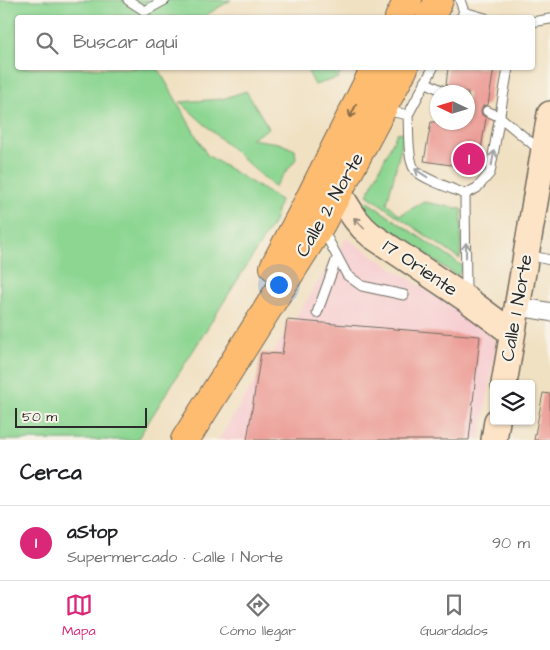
<!DOCTYPE html>
<html lang="es">
<head>
<meta charset="utf-8">
<style>
	:root { --surface:#fff; --page:#f6f6f6; --text:#202124; --muted:#757577; --line:#e0e0e0; --accent:#db2777 }
	body { margin:0; font-family:"Architects Daughter",sans-serif; background:var(--page); color:var(--text) }
	.controls { position:absolute; right:15px; bottom:15px; display:grid; overflow:hidden; border-radius:5px; box-shadow:0 1px 4px #0004 }
	.controls button { width:45px; height:45px; display:grid; place-items:center; padding:0; border:0; border-bottom:1px solid var(--line); background:var(--surface); color:var(--text); font:25px sans-serif }
	.compass { position:absolute; left:430px; top:85px; width:45px; height:45px; border-radius:50%; background:var(--surface); box-shadow:0 1px 4px #0004; rotate:274deg }
	.scale { position:absolute; left:15px; bottom:12px; width:132px; box-sizing:border-box; padding-left:5px; border:2px solid #2b2b2b; border-top:0; font-size:14px; line-height:18px; white-space:nowrap; color:#2b2b2b; -webkit-text-stroke:4px #f7f3e8; paint-order:stroke }
	.you { position:absolute; left:278px; top:284px; width:18px; height:18px; margin:-12px; border:4px solid #fff; border-radius:50%; background:#1a73e8; box-shadow:0 0 0 8px #1a73e833 }
	.badge { display:grid; place-items:center; width:32px; height:32px; border-radius:50%; background:var(--accent); color:#fff; font-size:16px; font-weight:700 }
	.pin { position:absolute; translate:-50% -50%; border:2px solid #fff; box-shadow:0 1px 5px #0006 }
	.list { margin:0; padding:0; list-style:none }
	h2 { display:flex; justify-content:space-between; align-items:center; height:65px; margin:0; padding:0 20px; font-size:21px }
	h2 small { font-size:16px; font-weight:400; color:var(--muted) }
	.list li { display:grid; grid-template-columns:32px 1fr auto; gap:15px; align-items:center; box-sizing:border-box; height:75px; padding:0 20px; border-top:1px solid var(--line) }
	.list b { display:block; font-size:19px; white-space:nowrap }
	.list p { margin:0; font-size:16px; white-space:nowrap; color:var(--muted) }
	.list em { font-size:16px; font-style:normal; color:var(--muted) }
	.icon { flex:none; width:28px; height:28px; fill:none; stroke:currentColor; stroke-width:2; stroke-linecap:round; stroke-linejoin:round }
	.map { position:relative; flex:none; width:550px; height:440px; overflow:hidden }
	.search { position:absolute; background:var(--surface); box-shadow:0 1px 4px #0004; left:15px; right:15px; top:15px; height:55px; display:flex; align-items:center; gap:12px; box-sizing:border-box; padding:0 18px; border-radius:5px; color:var(--muted); font-size:19px }
	.sheet { height:140px; background:var(--surface) }
	nav { display:flex; justify-content:space-around; align-items:center; box-sizing:border-box; height:70px; border-top:1px solid var(--line); background:var(--surface); font-size:14px; color:var(--muted) }
	nav a { display:grid; justify-items:center; gap:2px }
	nav .on { color:var(--accent) }
	.map>svg:first-child { display:block }
	.built { fill:#f7cfd2 }
	.green { fill:#8cd692; stroke:#5c805e }
	.building { fill:#ec9f98 }
	.lines { fill:none; stroke-linecap:round; stroke-linejoin:round }
	.lane-casing { stroke:#706b60; stroke-width:11 }
	.street-casing { stroke:#706b60; stroke-width:20 }
	.secondary-casing { stroke:#706b60; stroke-width:28 }
	.primary-casing { stroke:#706b60; stroke-width:30 }
	.lane { stroke:#fff; stroke-width:9 }
	.street { stroke:#fff; stroke-width:18 }
	.secondary { stroke:#fee4c6; stroke-width:25 }
	.primary { stroke:#fdbc70; stroke-width:28 }
	.oneway { stroke:#8a6c4a }
	.oneway2 { stroke:#a0a0a0 }
	.oneway3 { stroke:#948878 }
	.labels { text-anchor:middle; dominant-baseline:central; stroke-width:4.5; stroke-linejoin:round; paint-order:stroke }
	.street-label { font-size:19px; fill:#2b2b2b; stroke:#f7f3e8 }
</style>
</head>
<body>
<div class="map">
<svg width="550" height="440" viewBox="0 0 550 440">
	<rect width="100%" height="100%" fill="#f7f3e8"/>
	<filter id="ink" filterUnits="userSpaceOnUse"><feTurbulence type="fractalNoise" baseFrequency=".02" numOctaves="2"/><feDisplacementMap in="SourceGraphic" scale="10" xChannelSelector="R" yChannelSelector="G"/><feConvolveMatrix kernelMatrix="1 2 1 2 8 2 1 2 1" color-interpolation-filters="sRGB"/></filter>
	<filter id="wash" filterUnits="userSpaceOnUse"><feTurbulence type="fractalNoise" baseFrequency=".0096" numOctaves="4" result="noise"/><feDisplacementMap in="SourceGraphic" scale="20" xChannelSelector="R" yChannelSelector="G"/><feGaussianBlur stdDeviation="1.12" result="paint"/><feColorMatrix in="noise" values="0 0 0 0 0 0 0 0 0 0 0 0 0 0 0 0 0 1.4 0 .05"/><feComposite in="paint" operator="in"/></filter>
	<g filter="url(#wash)">
		<rect width="100%" height="100%" fill="#f1e1c3"/>
		<!-- built -->
		<path class="built" d="M346,238L480,325L497,343L480,440H218Z"/>
		<!-- green -->
		<path class="green" d="M0,0H231L203,17L18,18V68H158L207,155L280,200L274,222L137,440H0Z
			M306,68H342L338,78L315,85Z
			M246,91L269,128L251,139L279,143L295,150L296,159L274,187L180,102L222,99Z
			M405,132L387,203L400,215L424,202L462,209L460,259L367,195L397,133Z
			M366,201L464,267L457,276L372,219L365,212L364,203Z"/>
		<g id="blocks">
			<!-- building -->
			<path class="building" d="M448,68H494L488,105L483,106L481,111L482,115L486,118L478,169L424,161L431,122H468V92H451L450,88L446,85Z
				M287,320L480,336L469,440H247L261,353L282,354Z
				M543,393L550,394V440H534Z"/>
		</g>
	</g>
	<g filter="url(#ink)">
		<use href="#blocks" fill-opacity="0" stroke="#706b60" stroke-width="1"/>
		<g class="lines">
			<defs>
				<path id="lane" d="M128,0L145,11L165,0
					M460,0L464,12L461,17
					M464,12L485,18
					M532,22L550,19
					M425,82L445,92
					M385,110L408,115L433,68
					M487,111L500,117L541,151
					M408,115C409,128 407,160 415,170C423,179 453,189 465,194
					M465,194L477,188L490,173L508,68
					M465,194L466,293
					M323,230L347,275L362,286L404,295
					M528,255L550,260
					M317,313L337,258"/>
				<path id="street" d="M516,306L550,312"/>
				<path id="secondary" d="M339,193C350,210 355,222 371,235L465,298L512,333
					M504,384L550,114
					M494,440L497,421"/>
				<path id="primary" d="M399,18L408,0
					M430,18L439,0
					M274,267L305,208L375,68
					M185,440L321,224L404,68"/>
			</defs>
			<!-- lane casing -->
			<use href="#lane" class="lane-casing"/>
			<!-- street casing -->
			<use href="#street" class="street-casing"/>
			<!-- secondary casing -->
			<use href="#secondary" class="secondary-casing"/>
			<!-- primary casing -->
			<use href="#primary" class="primary-casing"/>
			<!-- lane -->
			<use href="#lane" class="lane"/>
			<!-- street -->
			<use href="#street" class="street"/>
			<!-- secondary -->
			<use href="#secondary" class="secondary"/>
			<!-- primary -->
			<use href="#primary" class="primary"/>
		</g>
		<!-- one-way arrows -->
		<defs><path id="oneway-shaft" d="M-6 0H5M1.5-3L5.5 0L1.5 3" fill="none" stroke-width="1.6" stroke-linecap="round" stroke-linejoin="round" transform="scale(1.25)"/></defs>
		<use class="oneway" href="#oneway-shaft" transform="translate(353 111) rotate(116)"/>
		<g class="oneway2">
			<use href="#oneway-shaft" transform="translate(493 158) rotate(-80)"/>
			<use href="#oneway-shaft" transform="translate(421 173) rotate(-147)"/>
			<use href="#oneway-shaft" transform="translate(466 250) rotate(-90)"/>
		</g>
		<use class="oneway3" href="#oneway-shaft" transform="translate(359 223) rotate(-134)"/>
	</g>
	<g class="labels">
		<!-- street labels -->
		<g class="street-label">
			<text transform="translate(330 205) rotate(-60)">Calle 2 Norte</text>
			<text transform="translate(420 268) rotate(34)">17 Oriente</text>
			<text transform="translate(517 308) rotate(-80)">Calle 1 Norte</text>
		</g>
	</g>
</svg>
<div class="controls">
<button><svg class="icon" aria-label="layers" viewBox="0 0 24 24"><path d="M12 4l9 5-9 5-9-5zM3 14l9 5 9-5"/></svg></button>
</div>
<svg class="compass" viewBox="-18 -18 36 36"><path d="M0-13l5 13h-10z" fill="#e53935"/><path d="M0 13l5-13h-10z" fill="#757577"/></svg>
<div class="scale">50 m</div>
<div class="you"></div>
<div class="pin badge" style="left:469px;top:159px">1</div>
<div class="search"><svg class="icon" aria-label="search" viewBox="0 0 24 24"><circle cx="10" cy="10" r="6"/><path d="M15 15l6 6"/></svg>Buscar aquí</div>
</div>
<section class="sheet">
<h2>Cerca<small></small></h2>
<ul class="list">
<li><span class="badge">1</span><div><b>aStop</b><p>Supermercado · Calle 1 Norte</p></div><em>90 m</em></li>
</ul>
</section>
<nav>
<a class="on"><svg class="icon" aria-label="map" viewBox="0 0 24 24"><path d="M3 6l6-2 6 2 6-2v14l-6 2-6-2-6 2zM9 4v14M15 6v14"/></svg>Mapa</a>
<a><svg class="icon" aria-label="directions" viewBox="0 0 24 24"><path d="M12 3l9 9-9 9-9-9zM9 14v-3h6M13 9l2 2-2 2"/></svg>Cómo llegar</a>
<a><svg class="icon" aria-label="saved" viewBox="0 0 24 24"><path d="M7 4h10v16l-5-4-5 4z"/></svg>Guardados</a>
</nav>
</body>
</html>
